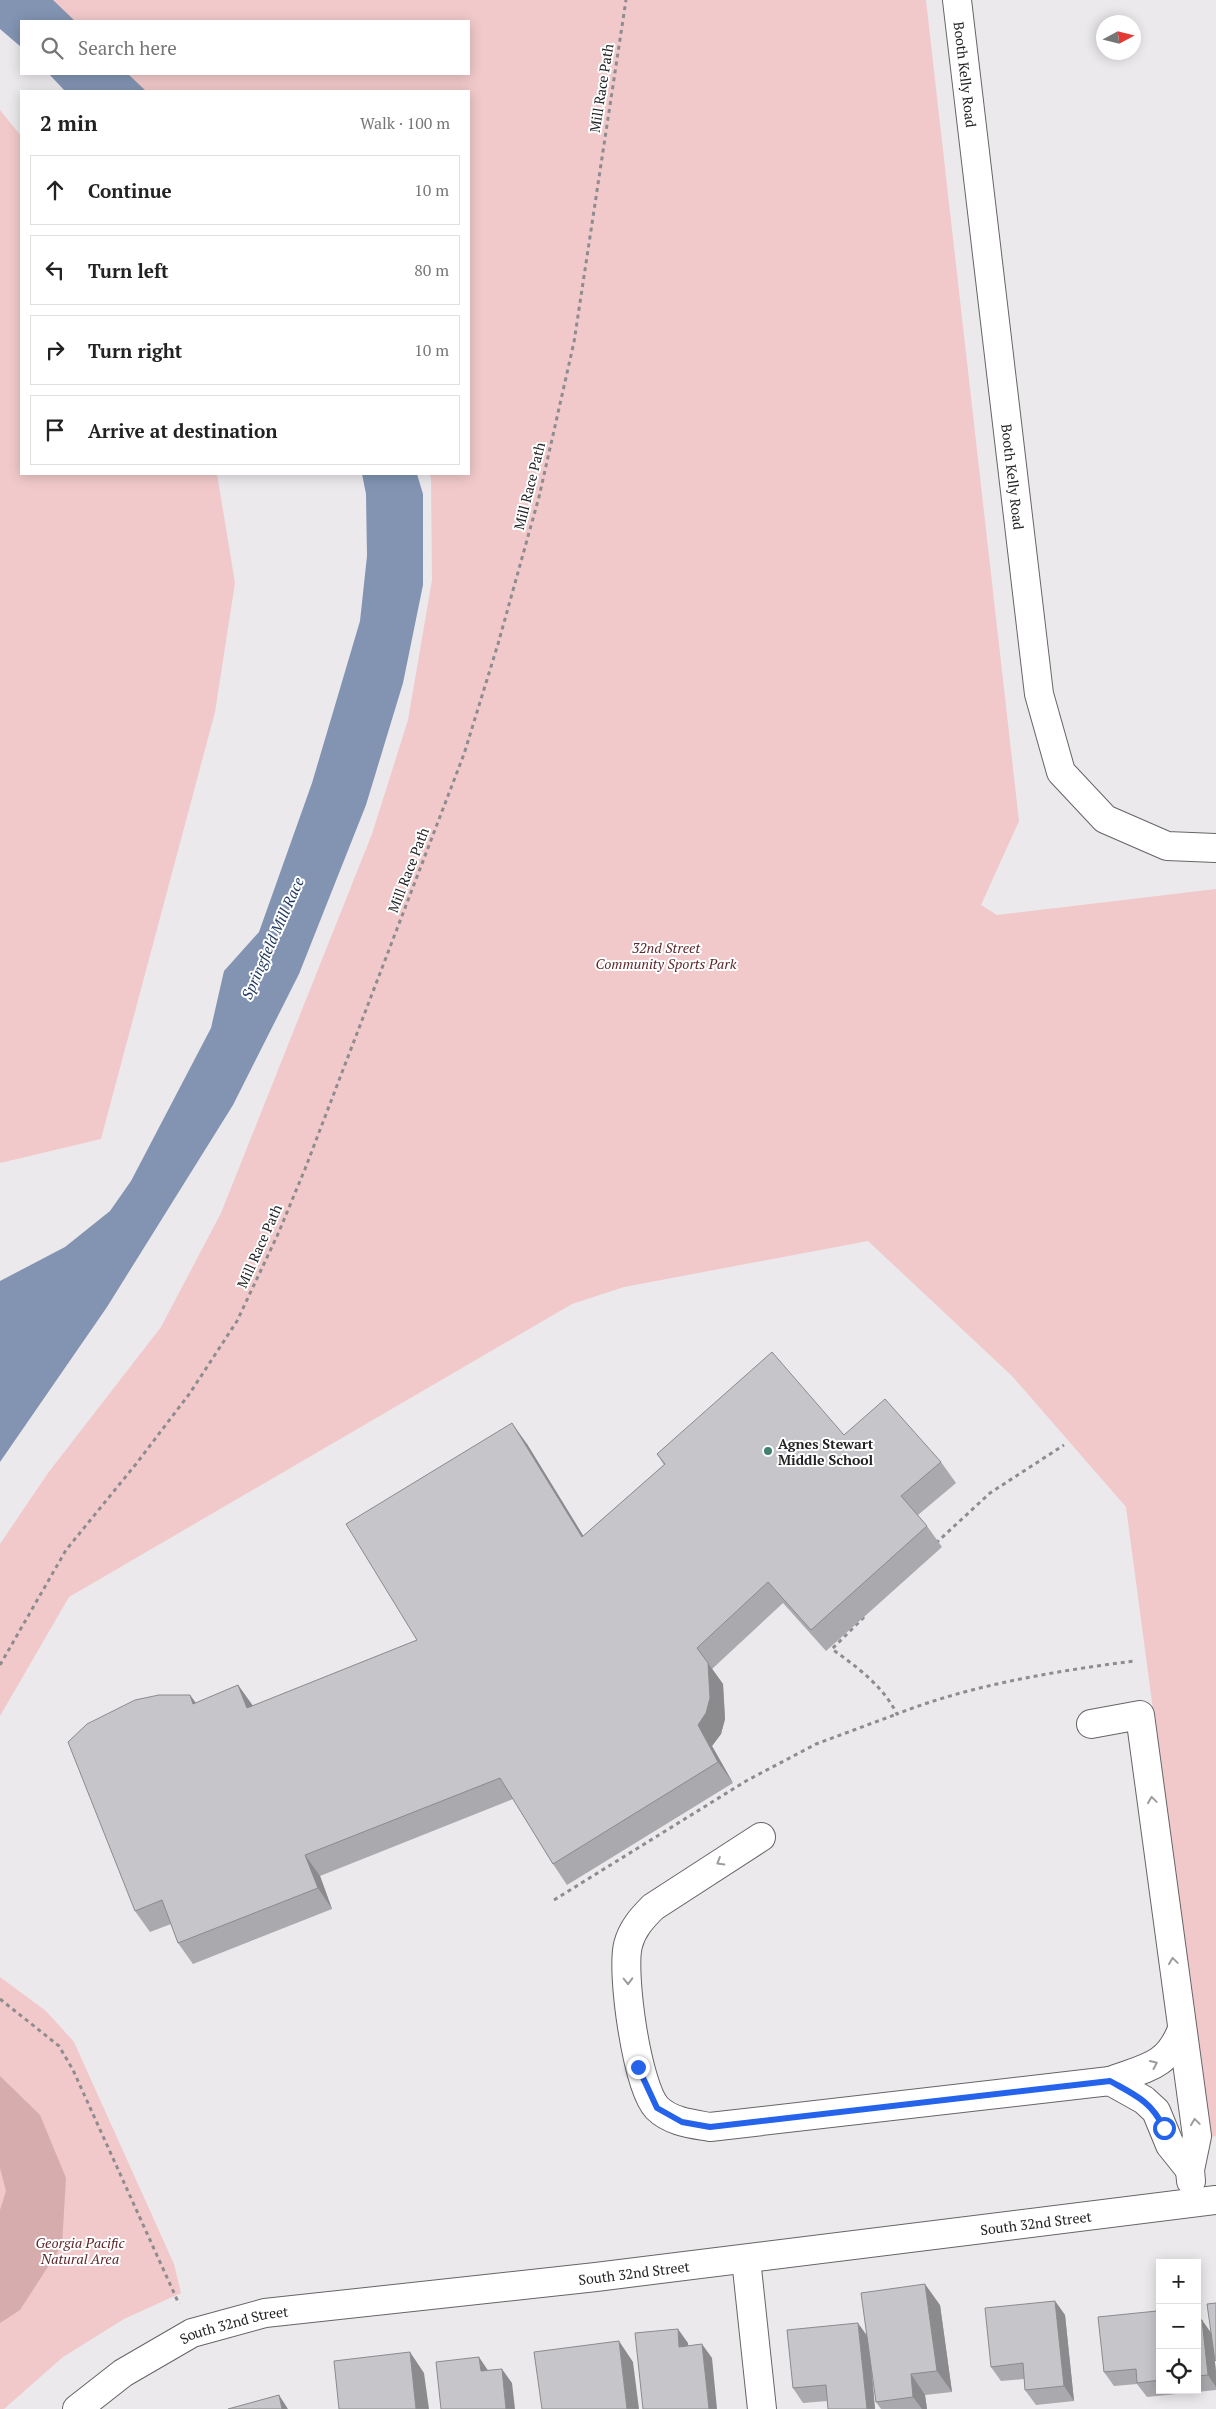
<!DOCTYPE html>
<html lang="en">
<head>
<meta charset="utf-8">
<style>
	:root { --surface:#fff; --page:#f6f6f6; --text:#222; --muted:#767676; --line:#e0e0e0 }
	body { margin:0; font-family:"PT Serif",serif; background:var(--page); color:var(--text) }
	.controls { position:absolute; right:15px; bottom:15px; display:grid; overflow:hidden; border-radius:0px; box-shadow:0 2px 12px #0003 }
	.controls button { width:45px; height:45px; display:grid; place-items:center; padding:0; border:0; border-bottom:1px solid var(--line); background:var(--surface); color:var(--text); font:25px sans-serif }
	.compass { position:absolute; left:1096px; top:15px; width:45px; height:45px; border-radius:50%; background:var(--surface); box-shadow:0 2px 12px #0003; rotate:83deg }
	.stop { position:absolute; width:15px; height:15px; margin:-11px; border:4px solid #2563eb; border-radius:50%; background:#fff }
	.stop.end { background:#2563eb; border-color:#fff; box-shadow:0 1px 5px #0008 }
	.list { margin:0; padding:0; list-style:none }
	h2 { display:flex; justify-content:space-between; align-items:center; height:65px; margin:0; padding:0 20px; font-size:21px }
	h2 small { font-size:16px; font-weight:400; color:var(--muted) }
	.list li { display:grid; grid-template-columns:32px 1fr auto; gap:15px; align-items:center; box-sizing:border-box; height:70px; margin:0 10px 10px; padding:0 10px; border:1px solid var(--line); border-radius:0px }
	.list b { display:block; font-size:19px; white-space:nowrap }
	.list em { font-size:16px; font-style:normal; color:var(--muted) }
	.icon { flex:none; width:28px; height:28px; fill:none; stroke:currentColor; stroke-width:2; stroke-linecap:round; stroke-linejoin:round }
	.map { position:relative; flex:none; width:1216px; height:2409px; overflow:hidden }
	.search { position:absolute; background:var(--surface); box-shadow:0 2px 12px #0003; left:20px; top:20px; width:450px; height:55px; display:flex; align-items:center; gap:12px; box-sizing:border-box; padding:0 18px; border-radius:0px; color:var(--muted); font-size:19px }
	.panel { position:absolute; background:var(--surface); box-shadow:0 2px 12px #0003; left:20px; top:90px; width:450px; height:385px; border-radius:0px }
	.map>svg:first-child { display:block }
	.green { fill:#f1c9ca }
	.forest { fill:#d6acad }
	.water { fill:#8294b2 }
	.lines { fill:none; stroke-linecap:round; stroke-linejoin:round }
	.minor-casing { stroke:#676467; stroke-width:30 }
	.path { stroke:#8e8c8f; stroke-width:3; stroke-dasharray:4 4; stroke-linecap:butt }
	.minor { stroke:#fff; stroke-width:28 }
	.wall { fill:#aaa9ad }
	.shaded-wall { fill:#8b8a8d }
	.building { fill:#c6c5c9; stroke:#8b8a8d }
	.oneway { stroke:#9c9c9c }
	.route { stroke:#2563eb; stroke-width:6 }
	.poi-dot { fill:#418170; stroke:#fff; stroke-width:2 }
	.labels { text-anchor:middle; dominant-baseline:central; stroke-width:4; stroke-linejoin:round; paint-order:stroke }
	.street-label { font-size:14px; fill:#232224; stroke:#fff }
	.park-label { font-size:14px; font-style:italic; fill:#5d272c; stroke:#fff }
	.poi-label { font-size:14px; font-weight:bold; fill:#232224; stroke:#fff; text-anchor:start }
	.water-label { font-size:15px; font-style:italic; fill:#1e365f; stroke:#fff }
</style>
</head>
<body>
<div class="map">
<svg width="1216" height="2409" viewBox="0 0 1216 2409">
	<rect width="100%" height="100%" fill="#ebe9ec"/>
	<!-- green -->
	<path class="green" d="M42,0H926L1019,821L981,905L997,915L1216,889V2136L1210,2137L1126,1507L1012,1376L868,1241L624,1287L572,1304L69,1597L0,1716V1544L48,1473L161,1327L221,1213L372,834L408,720L432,580L431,478L429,474H469V91H139L121,74H469V21H65Z
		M0,110L21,136V474H217L235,583L215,712L101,1139L0,1163Z
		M0,1977L46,2011L74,2042L174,2264L181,2293L124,2319L63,2357L4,2409H0Z"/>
	<!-- forest -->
	<path class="forest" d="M0,2076L40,2115L66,2178L62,2245L20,2310L0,2323V2210L6,2191L0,2168Z"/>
	<!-- water -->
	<path class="water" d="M0,0H53L75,21H21V47L0,29Z
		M49,74H128L146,91H65Z
		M362,474H417L423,494V585L403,683L366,805L299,974L233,1105L107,1307L0,1462V1281L65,1247L110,1211L131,1181L211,1028L224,971L259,932L312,783L360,621L367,556L366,494Z"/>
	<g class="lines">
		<defs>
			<g id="minor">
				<path id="s1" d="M957,0L1039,694L1061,772L1105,819L1167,846L1216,848"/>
				<path d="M1091,1724L1140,1715L1197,2136L1190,2170L1191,2181"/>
				<path d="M761,1837L653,1907C642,1918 632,1929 628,1945C621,1973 637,2087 657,2108C671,2122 693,2124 710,2127L1110,2081L1144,2100L1156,2111L1170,2145L1190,2170"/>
				<path d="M1110,2081C1145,2068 1168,2067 1182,2029"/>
				<path d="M746,2259L762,2409"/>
				<path id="s2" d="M77,2409L123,2373L192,2333L265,2313L596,2277L1216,2200"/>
			</g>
		</defs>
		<!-- minor casing -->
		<use href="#minor" class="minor-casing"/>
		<!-- path -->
		<path class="path" d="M936,1543L990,1493L1064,1445
			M864,1617L832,1649C857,1667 883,1686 897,1714C970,1685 1056,1671 1134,1661
			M0,1665L66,1550L136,1464L190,1393L237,1321L278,1234L305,1169L464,754L498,644L539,497L574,342L626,0
			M554,1900L746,1781L816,1744L897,1714
			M0,1999L59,2046L73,2070L179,2304"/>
		<!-- minor -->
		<use href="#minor" class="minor"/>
	</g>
	<!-- wall -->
	<path class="wall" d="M844,1435L941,1462L956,1483L918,1515L927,1526L942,1547L826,1651L783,1603L712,1669L723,1684L725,1719L721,1734L712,1746L733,1783L567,1885L553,1864L513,1799L320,1876L332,1909L193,1964L178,1943L171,1924L150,1932L135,1911L190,1695L196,1703L238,1685L253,1706L417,1640L527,1444L583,1536L664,1465L657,1454Z
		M1055,2301L1065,2315L1074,2401L1036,2405L1025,2390L1024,2379L1001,2381L991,2367Z
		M1216,2303V2362L1213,2346L1216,2372V2390L1147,2397L1137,2384L1114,2386L1104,2372L1160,2315V2390H1197V2320L1211,2334Z
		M940,2305L952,2392L925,2395L927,2409H881L876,2402L872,2372L875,2409L827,2401L803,2403L793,2388Z"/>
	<!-- shaded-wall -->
	<path class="shaded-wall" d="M512,1423L527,1444L597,1558L582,1537Z
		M708,1663L723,1684L725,1719L721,1734L712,1746L733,1783L718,1762L698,1725Z
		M238,1685L253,1706L247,1708Z
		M190,1695L205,1716L193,1704Z
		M305,1855L320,1876L332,1909L318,1888Z
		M925,2284L940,2305L952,2392L937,2371Z
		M1055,2301L1065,2315L1074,2401L1064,2386Z
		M1157,2311L1160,2315V2327L1158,2324Z
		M1202,2320L1212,2334L1216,2372V2387L1208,2375Z
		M858,2323L868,2337L875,2409H867Z
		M678,2329L688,2343L689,2361L679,2347Z
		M619,2341L633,2362L639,2409H627Z
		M702,2344L712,2358L717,2409H709Z
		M410,2352L424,2373L429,2409H416Z
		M479,2357L489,2372L481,2371Z
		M502,2369L512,2383L515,2409H506Z
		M911,2374L925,2395L927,2409H922L913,2397Z
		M279,2395L288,2409H282Z"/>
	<!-- building -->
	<path class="building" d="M772,1352L844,1435L885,1399L941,1462L901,1496L927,1526L811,1630L768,1582L697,1648L708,1663L710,1698L706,1713L698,1725L718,1762L553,1864L500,1778L305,1855L318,1888L178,1943L162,1900L135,1911L68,1742L87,1724L135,1700L159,1695H190L193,1704L238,1685L247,1708L417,1640L346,1524L512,1423L582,1537L665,1464L657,1454Z
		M925,2284L937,2371L911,2374L913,2397L876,2402L861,2293Z
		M1055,2301L1064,2386L1025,2390L1023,2363L991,2367L985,2308Z
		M1216,2303V2360L1215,2361L1207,2304Z
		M1157,2311L1158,2324H1160V2380L1137,2383L1136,2369L1104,2372L1098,2317Z
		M1197,2320H1202L1208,2375L1197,2376Z
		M858,2323L867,2409H828L826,2385L793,2388L787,2330Z
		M678,2329L679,2347L702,2344L709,2409H643L635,2333Z
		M619,2341L627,2409H542L534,2352Z
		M410,2352L416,2409H339L334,2361Z
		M479,2357L481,2371L502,2369L506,2409H441L436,2362Z
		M279,2395L282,2409H228Z"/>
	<!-- one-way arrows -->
	<defs><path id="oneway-chevron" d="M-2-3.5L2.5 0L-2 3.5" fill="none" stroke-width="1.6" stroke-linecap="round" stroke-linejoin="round" transform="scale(1.25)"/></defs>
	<g class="oneway">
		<use href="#oneway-chevron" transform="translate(1152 1800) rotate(-98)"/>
		<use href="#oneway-chevron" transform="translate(720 1862) rotate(149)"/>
		<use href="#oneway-chevron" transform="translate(1173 1961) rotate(-98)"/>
		<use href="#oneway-chevron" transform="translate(628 1981) rotate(89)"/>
		<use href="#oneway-chevron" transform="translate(1154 2064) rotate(-24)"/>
		<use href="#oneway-chevron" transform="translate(1195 2122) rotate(-98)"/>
	</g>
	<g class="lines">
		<!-- route -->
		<path class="route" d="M638,2067L657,2108L682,2122L710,2127L1110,2081C1135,2095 1151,2101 1164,2128"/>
	</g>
	<!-- markers -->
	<circle class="poi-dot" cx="768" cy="1451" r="5"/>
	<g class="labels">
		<!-- street labels -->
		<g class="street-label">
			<text stroke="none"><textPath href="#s1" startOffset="75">Booth Kelly Road</textPath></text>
			<text transform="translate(601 88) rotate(-81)">Mill Race Path</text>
			<text stroke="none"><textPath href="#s1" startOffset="480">Booth Kelly Road</textPath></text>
			<text transform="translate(529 486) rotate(-76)">Mill Race Path</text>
			<text transform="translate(408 870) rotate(-69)">Mill Race Path</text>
			<text transform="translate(259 1246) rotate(-66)">Mill Race Path</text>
			<text stroke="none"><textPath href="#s2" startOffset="990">South 32nd Street</textPath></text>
			<text stroke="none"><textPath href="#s2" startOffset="585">South 32nd Street</textPath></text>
			<text stroke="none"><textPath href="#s2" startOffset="181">South 32nd Street</textPath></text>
		</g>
		<!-- park labels -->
		<g class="park-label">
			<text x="666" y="947">32nd Street<tspan x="666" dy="16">Community Sports Park</tspan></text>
			<text x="80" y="2242">Georgia Pacific<tspan x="80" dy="16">Natural Area</tspan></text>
		</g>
		<!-- poi labels -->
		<g class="poi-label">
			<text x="778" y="1443">Agnes Stewart<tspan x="778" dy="16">Middle School</tspan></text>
		</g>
		<!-- water labels -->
		<g class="water-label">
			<text transform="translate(272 938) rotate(-66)">Springfield Mill Race</text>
		</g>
	</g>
</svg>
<div class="controls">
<button>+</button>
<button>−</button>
<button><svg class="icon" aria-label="locate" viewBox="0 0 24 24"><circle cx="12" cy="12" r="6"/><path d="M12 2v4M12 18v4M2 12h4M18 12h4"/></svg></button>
</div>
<svg class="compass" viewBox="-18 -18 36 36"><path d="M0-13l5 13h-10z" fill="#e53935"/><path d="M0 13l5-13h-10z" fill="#767676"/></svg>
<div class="stop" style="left:1164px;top:2128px"></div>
<div class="stop end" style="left:638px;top:2067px"></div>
<div class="search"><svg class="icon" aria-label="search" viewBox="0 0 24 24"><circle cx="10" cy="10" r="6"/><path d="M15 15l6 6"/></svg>Search here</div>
<section class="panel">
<h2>2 min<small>Walk · 100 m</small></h2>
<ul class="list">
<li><svg class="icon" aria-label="ahead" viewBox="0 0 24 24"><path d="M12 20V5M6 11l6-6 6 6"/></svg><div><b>Continue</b></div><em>10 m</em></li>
<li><svg class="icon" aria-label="left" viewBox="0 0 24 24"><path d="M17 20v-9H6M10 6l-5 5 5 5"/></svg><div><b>Turn left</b></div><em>80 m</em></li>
<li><svg class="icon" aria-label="right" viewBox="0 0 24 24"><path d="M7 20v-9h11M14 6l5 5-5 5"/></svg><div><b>Turn right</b></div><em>10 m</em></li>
<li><svg class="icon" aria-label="arrive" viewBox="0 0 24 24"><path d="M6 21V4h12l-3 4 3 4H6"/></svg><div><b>Arrive at destination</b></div></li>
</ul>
</section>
</div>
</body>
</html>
